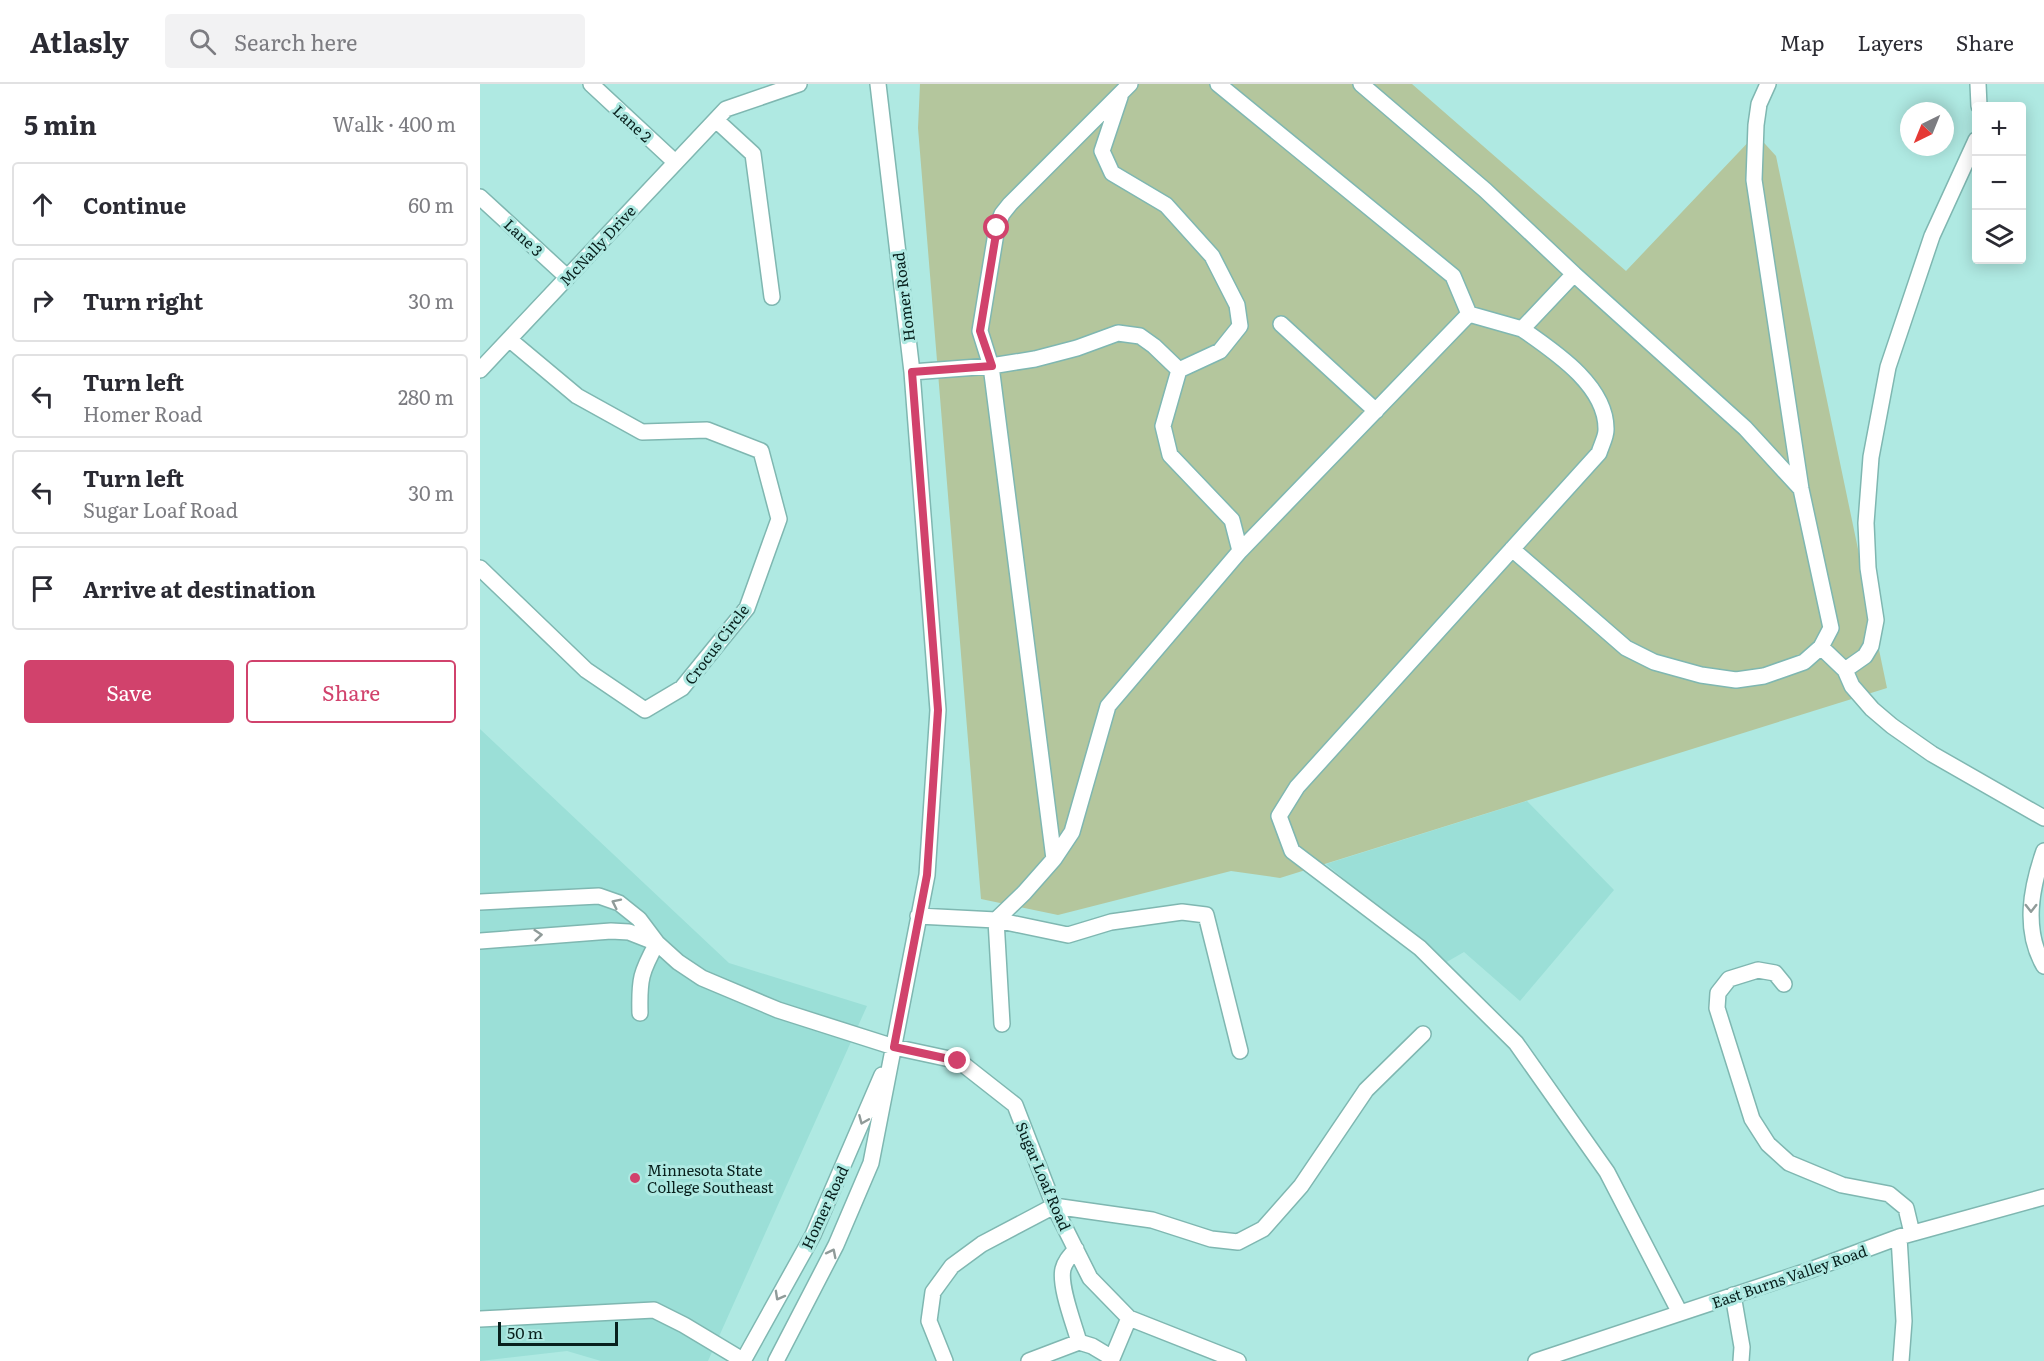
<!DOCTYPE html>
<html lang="en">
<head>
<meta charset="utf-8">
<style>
	:root { --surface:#fff; --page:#f2f2f3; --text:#2b2b33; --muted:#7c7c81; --line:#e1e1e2; --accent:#d1426c }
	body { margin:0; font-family:Literata,serif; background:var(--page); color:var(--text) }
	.controls { position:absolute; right:18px; top:18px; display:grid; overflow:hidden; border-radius:6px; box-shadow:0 3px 15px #0003 }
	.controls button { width:54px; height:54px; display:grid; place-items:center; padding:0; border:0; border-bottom:2px solid var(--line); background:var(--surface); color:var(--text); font:30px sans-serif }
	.compass { position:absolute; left:1420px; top:18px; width:54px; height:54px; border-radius:50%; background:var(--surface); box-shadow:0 3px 15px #0003; rotate:223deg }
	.scale { position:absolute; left:18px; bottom:15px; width:120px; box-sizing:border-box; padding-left:6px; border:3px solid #08201d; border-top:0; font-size:16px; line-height:21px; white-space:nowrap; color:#08201d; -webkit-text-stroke:4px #afe9e2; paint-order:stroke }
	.stop { position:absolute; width:18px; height:18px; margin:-14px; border:4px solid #d1426c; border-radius:50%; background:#fff }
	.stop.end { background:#d1426c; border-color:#fff; box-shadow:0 2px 6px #0008 }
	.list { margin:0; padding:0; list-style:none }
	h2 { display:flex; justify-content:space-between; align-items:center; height:78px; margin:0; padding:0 24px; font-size:26px }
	h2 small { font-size:20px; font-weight:400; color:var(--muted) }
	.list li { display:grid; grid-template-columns:39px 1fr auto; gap:18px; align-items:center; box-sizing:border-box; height:84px; margin:0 12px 12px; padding:0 12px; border:2px solid var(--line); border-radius:6px }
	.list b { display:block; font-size:22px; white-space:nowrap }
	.list p { margin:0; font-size:20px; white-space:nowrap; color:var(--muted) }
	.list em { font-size:20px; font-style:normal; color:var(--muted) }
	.actions { display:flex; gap:12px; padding:18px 24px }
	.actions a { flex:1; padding:14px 0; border:2px solid var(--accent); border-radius:6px; text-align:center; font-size:21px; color:var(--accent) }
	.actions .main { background:var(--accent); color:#fff }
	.icon { flex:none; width:33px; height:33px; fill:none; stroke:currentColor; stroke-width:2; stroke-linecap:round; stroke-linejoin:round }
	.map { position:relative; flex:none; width:1564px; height:1277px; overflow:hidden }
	header { display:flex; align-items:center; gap:36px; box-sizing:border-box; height:84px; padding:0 30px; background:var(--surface); border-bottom:2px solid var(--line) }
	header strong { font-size:28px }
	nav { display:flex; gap:33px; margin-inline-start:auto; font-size:21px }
	.search { width:420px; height:54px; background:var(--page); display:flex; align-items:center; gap:15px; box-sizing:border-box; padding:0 21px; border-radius:6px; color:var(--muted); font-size:22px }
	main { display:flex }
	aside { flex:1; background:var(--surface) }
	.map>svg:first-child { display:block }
	.built { fill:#9bdfd7 }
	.green { fill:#b4c69d }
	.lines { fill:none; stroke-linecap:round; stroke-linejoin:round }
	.minor-casing { stroke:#7fb7b1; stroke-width:18 }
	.minor { stroke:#fff; stroke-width:15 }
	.oneway { stroke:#909b99 }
	.route { stroke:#d1426c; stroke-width:8 }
	.poi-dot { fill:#d1426c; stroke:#afe9e2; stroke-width:2 }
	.labels { text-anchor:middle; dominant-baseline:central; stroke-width:6; stroke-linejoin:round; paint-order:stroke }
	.street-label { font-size:15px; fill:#08201d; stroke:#afe9e2 }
	.poi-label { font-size:15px; fill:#08201d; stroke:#afe9e2; text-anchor:start }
</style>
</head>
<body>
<header>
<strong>Atlasly</strong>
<div class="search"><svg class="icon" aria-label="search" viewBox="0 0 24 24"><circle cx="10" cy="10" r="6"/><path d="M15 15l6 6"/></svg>Search here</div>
<nav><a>Map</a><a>Layers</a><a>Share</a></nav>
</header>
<main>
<aside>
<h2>5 min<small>Walk · 400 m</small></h2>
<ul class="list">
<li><svg class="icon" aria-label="ahead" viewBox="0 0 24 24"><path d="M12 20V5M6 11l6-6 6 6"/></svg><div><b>Continue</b></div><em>60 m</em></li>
<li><svg class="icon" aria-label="right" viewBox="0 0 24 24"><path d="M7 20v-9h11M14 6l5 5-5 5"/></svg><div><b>Turn right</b></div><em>30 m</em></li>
<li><svg class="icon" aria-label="left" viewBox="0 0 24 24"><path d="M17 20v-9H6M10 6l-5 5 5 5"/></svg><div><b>Turn left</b><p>Homer Road</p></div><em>280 m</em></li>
<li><svg class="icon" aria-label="left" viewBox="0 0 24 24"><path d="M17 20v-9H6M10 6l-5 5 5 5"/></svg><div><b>Turn left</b><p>Sugar Loaf Road</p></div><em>30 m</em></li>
<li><svg class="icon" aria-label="arrive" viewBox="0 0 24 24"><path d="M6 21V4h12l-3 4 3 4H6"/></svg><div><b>Arrive at destination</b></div></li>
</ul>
<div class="actions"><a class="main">Save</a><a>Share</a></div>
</aside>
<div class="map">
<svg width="1564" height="1277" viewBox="0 0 1564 1277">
	<rect width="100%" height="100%" fill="#afe9e2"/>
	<!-- built -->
	<path class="built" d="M0,645L249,879L387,922L228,1277H121L87,1267L0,1277Z
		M1047,717L1134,806L1040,917L984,868L965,879L846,780Z"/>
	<!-- green -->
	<path class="green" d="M440,0H932L1146,187L1276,50L1296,72L1407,604L800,794L751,787L578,831L501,815L438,44Z"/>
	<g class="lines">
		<defs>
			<path id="minor" d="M111,0L195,78
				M738,0L973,192L989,230
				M881,0L1005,106L1094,190L1042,245C1075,268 1127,302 1126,346C1126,353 1121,362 1119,369L817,703L799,732L812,767L940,864L1036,959L1127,1088L1200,1229
				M1498,0L1499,22
				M640,13L622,67L632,89L686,121L732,172L757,221L760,242L740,267L699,286L683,342L690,371L752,436L760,467
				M236,36L273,70L292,213
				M0,113L87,193
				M1094,190L1265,344L1321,405
				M801,240L896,327
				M0,286L246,25L319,0
				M432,288L511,282L555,275L597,264L638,249L660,252L674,262L699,286
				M1032,465L1146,564L1174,578L1221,591L1256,596L1284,592L1324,578L1341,563L1351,544L1321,405L1274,96L1276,41L1279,20L1288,0
				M0,484L106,586L165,626L202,604L267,524L299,435L281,367L227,346L162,348L97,312L30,256
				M1341,563L1365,586L1372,602L1392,625L1412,642L1452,670L1564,734
				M1365,586L1385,572L1391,562L1396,536L1388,484L1386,439L1391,373L1408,283L1452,152L1496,56
				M1564,767C1551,804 1543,846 1564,882
				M574,775L592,748L628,622L760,467L989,230L1042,245
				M0,818L119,812L139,819L159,835L177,859L198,878L222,894L298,926L414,963L479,977L535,1021L574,1122L610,1194L649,1234L631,1277
				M438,832L516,836L588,851L631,838L702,828L726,831L760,967
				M0,857L131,847L149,848L177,859
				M1304,900L1295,889L1278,886L1249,895L1238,909L1237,924L1272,1035L1288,1060L1309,1079L1362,1101L1409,1110L1426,1124L1432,1149
				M160,929C159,895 161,888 177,859
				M522,940L516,836L544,809L574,775L511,282L500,247L517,143L522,130L530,120L650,0
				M1419,1153L1424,1237L1421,1277
				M596,1165C590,1172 585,1177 583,1185C579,1202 594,1240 599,1258
				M1253,1211L1262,1263L1261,1277
				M649,1234L758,1277
				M0,1235L174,1226L204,1241L264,1277
				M263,1277L333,1151L402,991
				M296,1277L356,1161L391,1079L447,791L458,626L432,288L398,0
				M465,1277L449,1237L453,1208L472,1182L502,1160L574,1122L672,1136L731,1155L758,1158L783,1145L821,1102L886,1006L943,950
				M549,1277L599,1258L612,1262L632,1274
				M1056,1277L1330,1186L1419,1153L1564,1113"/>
		</defs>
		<!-- minor casing -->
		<use href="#minor" class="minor-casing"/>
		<!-- minor -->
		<use href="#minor" class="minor"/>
	</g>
	<!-- one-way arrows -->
	<defs><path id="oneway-chevron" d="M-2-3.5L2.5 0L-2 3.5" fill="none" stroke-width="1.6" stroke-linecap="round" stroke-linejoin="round" transform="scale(1.5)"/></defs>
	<g class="oneway">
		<use href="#oneway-chevron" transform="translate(136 819) rotate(-154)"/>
		<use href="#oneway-chevron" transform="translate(1551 824) rotate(90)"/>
		<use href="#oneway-chevron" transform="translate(58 851) rotate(-5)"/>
		<use href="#oneway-chevron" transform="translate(383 1036) rotate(113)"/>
		<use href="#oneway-chevron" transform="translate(352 1169) rotate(-63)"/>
		<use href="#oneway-chevron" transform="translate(299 1212) rotate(119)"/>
	</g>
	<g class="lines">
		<!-- route -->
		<path class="route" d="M478,977L414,963L447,791L458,626L432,288L512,282L500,247L517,144"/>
	</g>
	<!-- markers -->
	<circle class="poi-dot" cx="155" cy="1094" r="6"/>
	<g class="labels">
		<!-- street labels -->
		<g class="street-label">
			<text transform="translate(153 39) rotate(43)">Lane 2</text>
			<text transform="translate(44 153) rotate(43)">Lane 3</text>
			<text transform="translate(117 161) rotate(-47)">McNally Drive</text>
			<text transform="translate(423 213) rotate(-97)">Homer Road</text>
			<text transform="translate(236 560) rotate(-53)">Crocus Circle</text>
			<text transform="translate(564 1092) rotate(67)">Sugar Loaf Road</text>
			<text transform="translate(344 1123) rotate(-65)">Homer Road</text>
			<text transform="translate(1309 1192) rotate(-19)">East Burns Valley Road</text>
		</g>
		<!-- poi labels -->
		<g class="poi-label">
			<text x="167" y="1085">Minnesota State<tspan x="167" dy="17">College Southeast</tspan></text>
		</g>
	</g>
</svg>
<div class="controls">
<button>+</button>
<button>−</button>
<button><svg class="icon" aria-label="layers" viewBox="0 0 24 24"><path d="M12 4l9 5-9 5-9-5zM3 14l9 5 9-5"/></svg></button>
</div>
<svg class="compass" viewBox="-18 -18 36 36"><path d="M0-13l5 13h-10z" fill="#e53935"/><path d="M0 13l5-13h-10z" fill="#7c7c81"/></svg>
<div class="scale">50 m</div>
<div class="stop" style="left:517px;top:144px"></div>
<div class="stop end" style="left:478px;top:977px"></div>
</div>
</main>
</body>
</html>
